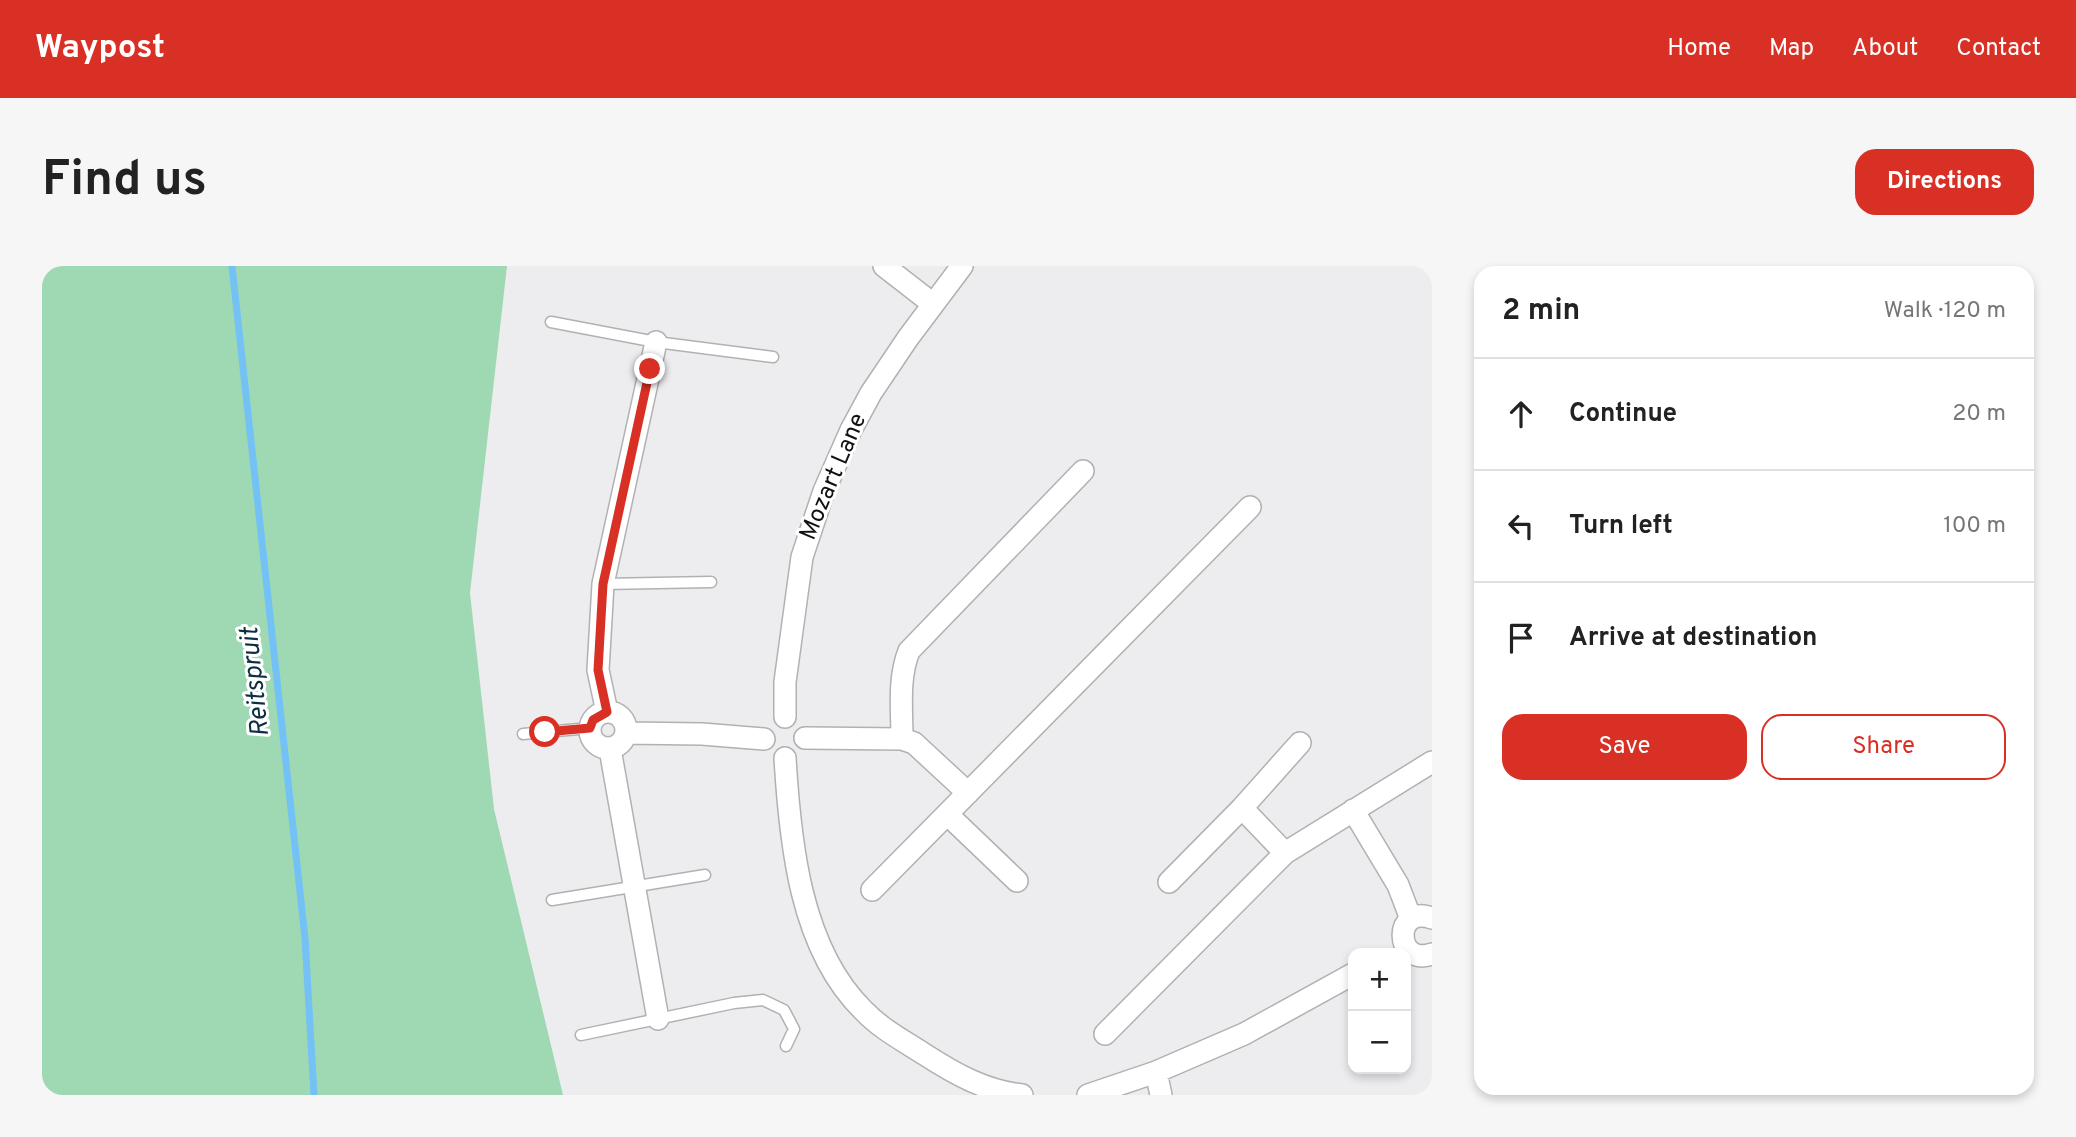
<!DOCTYPE html>
<html lang="en">
<head>
<meta charset="utf-8">
<style>
	:root { --surface:#fff; --page:#f6f6f6; --text:#222; --muted:#767676; --line:#e0e0e0; --accent:#d93025 }
	body { margin:0; font-family:Overpass,sans-serif; background:var(--page); color:var(--text) }
	.controls { position:absolute; right:21px; bottom:21px; display:grid; overflow:hidden; border-radius:14px; box-shadow:0 4px 10px #0003 }
	.controls button { width:63px; height:63px; display:grid; place-items:center; padding:0; border:0; border-bottom:2px solid var(--line); background:var(--surface); color:var(--text); font:35px sans-serif }
	.stop { position:absolute; width:21px; height:21px; margin:-16px; border:5px solid #d93025; border-radius:50%; background:#fff }
	.stop.end { background:#d93025; border-color:#fff; box-shadow:0 2px 7px #0008 }
	.list { margin:0; padding:0; list-style:none }
	h2 { display:flex; justify-content:space-between; align-items:center; height:91px; margin:0; padding:0 28px; font-size:30px }
	h2 small { font-size:23px; font-weight:400; color:var(--muted) }
	.list li { display:grid; grid-template-columns:46px 1fr auto; gap:21px; align-items:center; box-sizing:border-box; height:112px; padding:0 28px; border-top:2px solid var(--line) }
	.list b { display:block; font-size:26px; white-space:nowrap }
	.list em { font-size:23px; font-style:normal; color:var(--muted) }
	.actions { display:flex; gap:14px; padding:21px 28px }
	.actions a { flex:1; padding:16px 0; border:2px solid var(--accent); border-radius:21px; text-align:center; font-size:24px; color:var(--accent) }
	.actions .main { background:var(--accent); color:#fff }
	.icon { flex:none; width:38px; height:38px; fill:none; stroke:currentColor; stroke-width:2; stroke-linecap:round; stroke-linejoin:round }
	.map { position:relative; flex:none; width:1390px; height:829px; overflow:hidden; border-radius:21px }
	header { display:flex; align-items:center; gap:42px; box-sizing:border-box; height:98px; padding:0 35px; background:var(--accent); color:#fff }
	header strong { font-size:33px }
	nav { display:flex; gap:38px; margin-inline-start:auto; font-size:24px }
	.intro { display:flex; align-items:center; justify-content:space-between; box-sizing:border-box; height:168px; padding:0 42px }
	h1 { margin:0; font-size:49px }
	.button { padding:18px 32px; border-radius:21px; background:var(--accent); color:#fff; font-size:24px; font-weight:700 }
	main { display:flex; gap:42px; padding:0 42px }
	aside { flex:1; background:var(--surface); border-radius:21px; box-shadow:0 4px 10px #0003 }
	.map>svg:first-child { display:block }
	.green { fill:#9fd9b4 }
	.lines { fill:none; stroke-linecap:round; stroke-linejoin:round }
	.stream { stroke:#74c1f6; stroke-width:7 }
	.lane-casing { stroke:#b1b1b2; stroke-width:13 }
	.street-casing { stroke:#b1b1b2; stroke-width:24 }
	.lane { stroke:#fff; stroke-width:10 }
	.street { stroke:#fff; stroke-width:21 }
	.route { stroke:#d93025; stroke-width:9 }
	.labels { text-anchor:middle; dominant-baseline:central; stroke-width:6; stroke-linejoin:round; paint-order:stroke }
	.street-label { font-size:24px; fill:#121213; stroke:#fff }
	.water-label { font-size:26px; font-style:italic; fill:#0c2e43; stroke:#fff }
</style>
</head>
<body>
<header>
<strong>Waypost</strong>
<nav><a>Home</a><a>Map</a><a>About</a><a>Contact</a></nav>
</header>
<div class="intro"><h1>Find us</h1><a class="button">Directions</a></div>
<main>
<div class="map">
<svg width="1390" height="829" viewBox="0 0 1390 829">
	<rect width="100%" height="100%" fill="#ededef"/>
	<!-- green -->
	<path class="green" d="M0,0H465L428,327L452,543L521,829H0Z"/>
	<g class="lines">
		<!-- stream -->
		<path class="stream" d="M190,0L263,672L272,829"/>
		<defs>
			<path id="lane" d="M509,56L614,76L731,91
				M561,318L669,316
				M481,468L548,462
				M510,634L663,609
				M539,769L692,737L721,734L742,744L752,763L744,780"/>
			<path id="street" d="M842,0L891,38
				M565,446L556,404L561,318L614,76
				M548 464a18 18 0 1 1 36 0a18 18 0 1 1-36 0Z
				M743,451V416L760,291L782,225L809,164L829,127L866,72L920,0
				M584,467L660,468L722,473
				M763,472L860,473L872,477L926,527
				M860,473C860,444 856,412 867,385L1041,205
				M568,483L616,753
				M743,492C748,576 758,683 822,745C839,763 862,775 882,788C913,808 943,825 980,829
				M1200,542L1243,587
				M1311,544L1356,619L1369,653
				M905,548L975,615
				M1127,616L1200,542L1258,477
				M830,624L1208,241
				M1390,652C1351,638 1352,701 1390,688
				M1063,768L1243,587L1390,496
				M1114,806L1119,829
				M1046,829L1114,806L1202,768L1311,708"/>
		</defs>
		<!-- lane casing -->
		<use href="#lane" class="lane-casing"/>
		<!-- street casing -->
		<use href="#street" class="street-casing"/>
		<!-- lane -->
		<use href="#lane" class="lane"/>
		<!-- street -->
		<use href="#street" class="street"/>
	</g>
	<g class="lines">
		<!-- route -->
		<path class="route" d="M503,466L548,462L551,454L565,446L556,404L561,318L608,103"/>
	</g>
	<g class="labels">
		<!-- street labels -->
		<g class="street-label">
			<text transform="translate(792 211) rotate(-67)">Mozart Lane</text>
		</g>
		<!-- water labels -->
		<g class="water-label">
			<text transform="translate(214 416) rotate(-96)">Reitspruit</text>
		</g>
	</g>
</svg>
<div class="controls">
<button>+</button>
<button>−</button>
</div>
<div class="stop" style="left:503px;top:466px"></div>
<div class="stop end" style="left:608px;top:103px"></div>
</div>
<aside>
<h2>2 min<small>Walk · 120 m</small></h2>
<ul class="list">
<li><svg class="icon" aria-label="ahead" viewBox="0 0 24 24"><path d="M12 20V5M6 11l6-6 6 6"/></svg><div><b>Continue</b></div><em>20 m</em></li>
<li><svg class="icon" aria-label="left" viewBox="0 0 24 24"><path d="M17 20v-9H6M10 6l-5 5 5 5"/></svg><div><b>Turn left</b></div><em>100 m</em></li>
<li><svg class="icon" aria-label="arrive" viewBox="0 0 24 24"><path d="M6 21V4h12l-3 4 3 4H6"/></svg><div><b>Arrive at destination</b></div></li>
</ul>
<div class="actions"><a class="main">Save</a><a>Share</a></div>
</aside>
</main>
</body>
</html>
